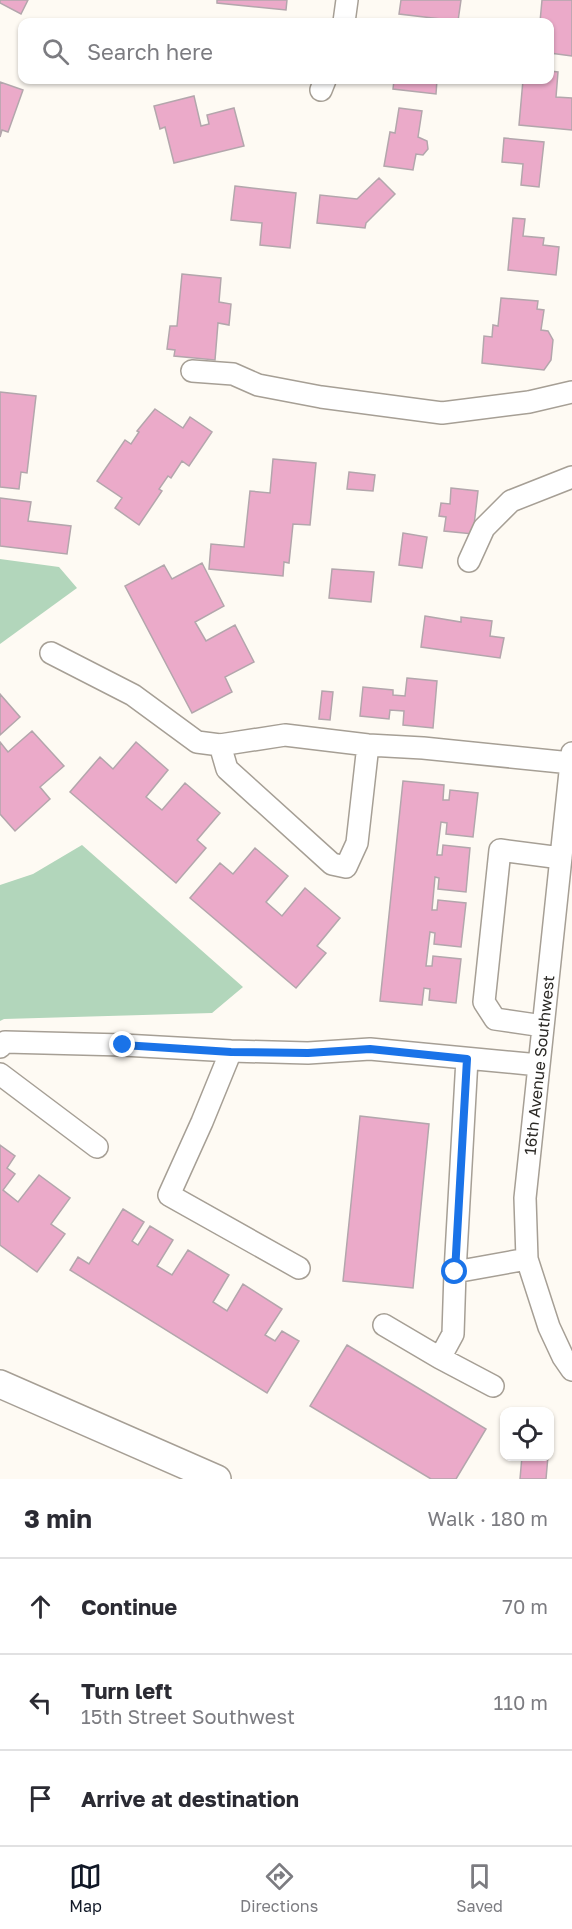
<!DOCTYPE html>
<html lang="en">
<head>
<meta charset="utf-8">
<style>
	:root { --surface:#fff; --page:#f7f7f7; --text:#2b2b33; --muted:#7c7c81; --line:#e1e1e2; --accent:#111827 }
	body { margin:0; font-family:"Golos Text",sans-serif; background:var(--page); color:var(--text) }
	.controls { position:absolute; right:18px; bottom:18px; display:grid; overflow:hidden; border-radius:12px; box-shadow:0 2px 4px #0004 }
	.controls button { width:54px; height:54px; display:grid; place-items:center; padding:0; border:0; border-bottom:2px solid var(--line); background:var(--surface); color:var(--text); font:30px sans-serif }
	.stop { position:absolute; width:18px; height:18px; margin:-14px; border:4px solid #1a73e8; border-radius:50%; background:#fff }
	.stop.end { background:#1a73e8; border-color:#fff; box-shadow:0 2px 6px #0008 }
	.list { margin:0; padding:0; list-style:none }
	h2 { display:flex; justify-content:space-between; align-items:center; height:78px; margin:0; padding:0 24px; font-size:26px }
	h2 small { font-size:20px; font-weight:400; color:var(--muted) }
	.list li { display:grid; grid-template-columns:39px 1fr auto; gap:18px; align-items:center; box-sizing:border-box; height:96px; padding:0 24px; border-top:2px solid var(--line) }
	.list b { display:block; font-size:22px; white-space:nowrap }
	.list p { margin:0; font-size:20px; white-space:nowrap; color:var(--muted) }
	.list em { font-size:20px; font-style:normal; color:var(--muted) }
	.icon { flex:none; width:33px; height:33px; fill:none; stroke:currentColor; stroke-width:2; stroke-linecap:round; stroke-linejoin:round }
	.map { position:relative; flex:none; width:572px; height:1479px; overflow:hidden }
	.search { position:absolute; background:var(--surface); box-shadow:0 2px 4px #0004; left:18px; right:18px; top:18px; height:66px; display:flex; align-items:center; gap:15px; box-sizing:border-box; padding:0 21px; border-radius:12px; color:var(--muted); font-size:22px }
	.sheet { height:366px; background:var(--surface) }
	nav { display:flex; justify-content:space-around; align-items:center; box-sizing:border-box; height:84px; border-top:2px solid var(--line); background:var(--surface); font-size:16px; color:var(--muted) }
	nav a { display:grid; justify-items:center; gap:3px }
	nav .on { color:var(--accent) }
	.map>svg:first-child { display:block }
	.green { fill:#b2d6bb }
	.building { fill:#ebaac9; stroke:#b3a6ac; stroke-width:1.5 }
	.lines { fill:none; stroke-linecap:round; stroke-linejoin:round }
	.minor-casing { stroke:#a69f95; stroke-width:24 }
	.major-casing { stroke:#a69f95; stroke-width:30 }
	.minor { stroke:#fff; stroke-width:21 }
	.major { stroke:#fff; stroke-width:27 }
	.route { stroke:#1a73e8; stroke-width:8 }
	.labels { text-anchor:middle; dominant-baseline:central; stroke-width:5; stroke-linejoin:round; paint-order:stroke }
	.street-label { font-size:16px; fill:#2c2a26; stroke:#fff }
</style>
</head>
<body>
<div class="map">
<svg width="572" height="1479" viewBox="0 0 572 1479">
	<rect width="100%" height="100%" fill="#fefaf3"/>
	<!-- green -->
	<path class="green" d="M0,559L59,567L77,588L0,644Z
		M82,845L243,987L212,1013L4,1019L0,1021V885L33,874Z"/>
	<!-- building -->
	<path class="building" d="M0,0H28L21,14L0,3Z
		M217,0H287L286,10L217,3Z
		M401,0H461L458,21L399,14Z
		M542,0H572V56L550,53V22H540Z
		M550,71L558,72L556,97L572,98V130L519,125L523,80H550Z
		M394,80H437L436,94L393,89Z
		M0,82L23,90L8,132L2,130L0,137Z
		M194,96L201,126L209,124L207,115L234,108L244,146L174,163L165,127L160,129L154,106Z
		M399,108L422,111L418,137L427,141L428,149L423,155L416,154L413,170L384,166L390,132L395,133Z
		M504,138L544,142L539,187L521,185L523,164L502,162Z
		M379,178L395,194L366,223L365,228L317,223L320,195L357,199Z
		M235,186L296,193L290,248L260,245L262,223L231,220Z
		M513,218L525,219L523,236L544,238L543,245L559,247L556,275L508,270Z
		M182,274L221,278L219,302L231,304L229,325L218,323L215,360L174,356L175,350L167,349L170,326H177Z
		M501,298L538,301L537,309L544,310L541,330L548,331L553,340L551,360L544,370L482,363L484,336L492,337L493,325L498,326Z
		M0,392L36,396L27,473L21,472L19,489L0,487Z
		M155,409L183,428L190,417L212,432L189,466L182,461L171,478L168,476L159,489L162,491L139,525L115,508L122,498L97,481L125,440L131,444L139,432L137,431Z
		M273,459L316,463L310,525L293,524L289,563L284,562L283,576L209,569L211,544L244,547L250,491L270,493Z
		M349,472L375,475L373,491L347,489Z
		M451,488L478,491L473,534L444,531L446,517L439,516L441,503L450,504Z
		M0,498L31,502L28,521L71,526L67,554L0,546Z
		M403,533L427,537L422,568L399,565Z
		M202,563L224,606L195,622L206,641L235,625L254,662L225,677L232,692L192,713L125,586L164,565L172,579Z
		M332,569L374,572L371,602L329,598Z
		M425,616L461,622V617L492,621L490,636L504,638L500,658L421,647Z
		M407,678L437,681L433,728L403,725L404,711L390,710L389,719L360,716L363,687L393,690V695L405,696Z
		M322,691L333,692L330,720L319,719Z
		M0,694L20,717L0,735Z
		M32,731L64,766L40,787L50,799L15,831L0,814V742L8,752Z
		M136,742L168,770L146,797L162,810L185,783L220,813L197,840L206,848L176,883L70,792L100,757L113,769Z
		M403,781L444,785L443,800H449L450,790L478,793L473,837L446,834L447,823L441,822L437,855H442L443,845L470,848L466,892L438,889L439,878L435,877L432,910H437L438,900L466,903L461,947L434,944L435,933L430,932L426,966H432L433,956L461,959L456,1003L429,1000L430,989L424,988L422,1005L380,1001Z
		M255,848L288,876L266,902L282,916L305,888L340,918L317,946L326,953L296,988L190,898L220,863L233,874Z
		M360,1116L429,1124L413,1288L343,1281Z
		M0,1145L15,1156L7,1168L15,1174L3,1190L18,1202L39,1175L70,1198L51,1224L65,1234L37,1272L0,1245Z
		M123,1209L144,1222L132,1241L138,1245L150,1226L173,1240L157,1266L172,1275L188,1250L229,1275L213,1302L227,1311L243,1284L282,1309L265,1335L275,1341L282,1331L299,1341L267,1393L70,1270L78,1257L89,1264Z
		M347,1345L486,1429L456,1479H431L310,1406Z
		M522,1456H548L546,1479H520Z"/>
	<g class="lines">
		<defs>
			<path id="minor" d="M344,22L347,0
				M321,90L325,80
				M192,371L233,374L258,385L321,397L442,413L529,402L572,392
				M469,561L484,528L511,501L572,477
				M51,653L133,695L197,742L220,745L285,735L368,745L423,748L571,763
				M220,745L227,769L332,864L346,867L357,843L368,745
				M572,753L525,1198L527,1259L549,1327L563,1357L572,1370
				M543,1026L495,1019L484,1002L500,850L561,858
				M0,1047L5,1042L123,1045L231,1051L308,1053L370,1049L539,1065
				M231,1051L202,1122L169,1195L299,1268
				M467,1059L455,1272L527,1259
				M0,1074L97,1147
				M455,1272L453,1334L440,1358L493,1386
				M384,1325L440,1358"/>
			<path id="major" d="M0,1384L217,1479"/>
		</defs>
		<!-- minor casing -->
		<use href="#minor" class="minor-casing"/>
		<!-- major casing -->
		<use href="#major" class="major-casing"/>
		<!-- minor -->
		<use href="#minor" class="minor"/>
		<!-- major -->
		<use href="#major" class="major"/>
	</g>
	<g class="lines">
		<!-- route -->
		<path class="route" d="M123,1045L231,1052L308,1053L370,1049L467,1059L455,1272"/>
	</g>
	<g class="labels">
		<!-- street labels -->
		<g class="street-label">
			<text transform="translate(539 1065) rotate(-84)">16th Avenue Southwest</text>
		</g>
	</g>
</svg>
<div class="controls">
<button><svg class="icon" aria-label="locate" viewBox="0 0 24 24"><circle cx="12" cy="12" r="6"/><path d="M12 2v4M12 18v4M2 12h4M18 12h4"/></svg></button>
</div>
<div class="stop" style="left:455px;top:1272px"></div>
<div class="stop end" style="left:123px;top:1045px"></div>
<div class="search"><svg class="icon" aria-label="search" viewBox="0 0 24 24"><circle cx="10" cy="10" r="6"/><path d="M15 15l6 6"/></svg>Search here</div>
</div>
<section class="sheet">
<h2>3 min<small>Walk · 180 m</small></h2>
<ul class="list">
<li><svg class="icon" aria-label="ahead" viewBox="0 0 24 24"><path d="M12 20V5M6 11l6-6 6 6"/></svg><div><b>Continue</b></div><em>70 m</em></li>
<li><svg class="icon" aria-label="left" viewBox="0 0 24 24"><path d="M17 20v-9H6M10 6l-5 5 5 5"/></svg><div><b>Turn left</b><p>15th Street Southwest</p></div><em>110 m</em></li>
<li><svg class="icon" aria-label="arrive" viewBox="0 0 24 24"><path d="M6 21V4h12l-3 4 3 4H6"/></svg><div><b>Arrive at destination</b></div></li>
</ul>
</section>
<nav>
<a class="on"><svg class="icon" aria-label="map" viewBox="0 0 24 24"><path d="M3 6l6-2 6 2 6-2v14l-6 2-6-2-6 2zM9 4v14M15 6v14"/></svg>Map</a>
<a><svg class="icon" aria-label="directions" viewBox="0 0 24 24"><path d="M12 3l9 9-9 9-9-9zM9 14v-3h6M13 9l2 2-2 2"/></svg>Directions</a>
<a><svg class="icon" aria-label="saved" viewBox="0 0 24 24"><path d="M7 4h10v16l-5-4-5 4z"/></svg>Saved</a>
</nav>
</body>
</html>
